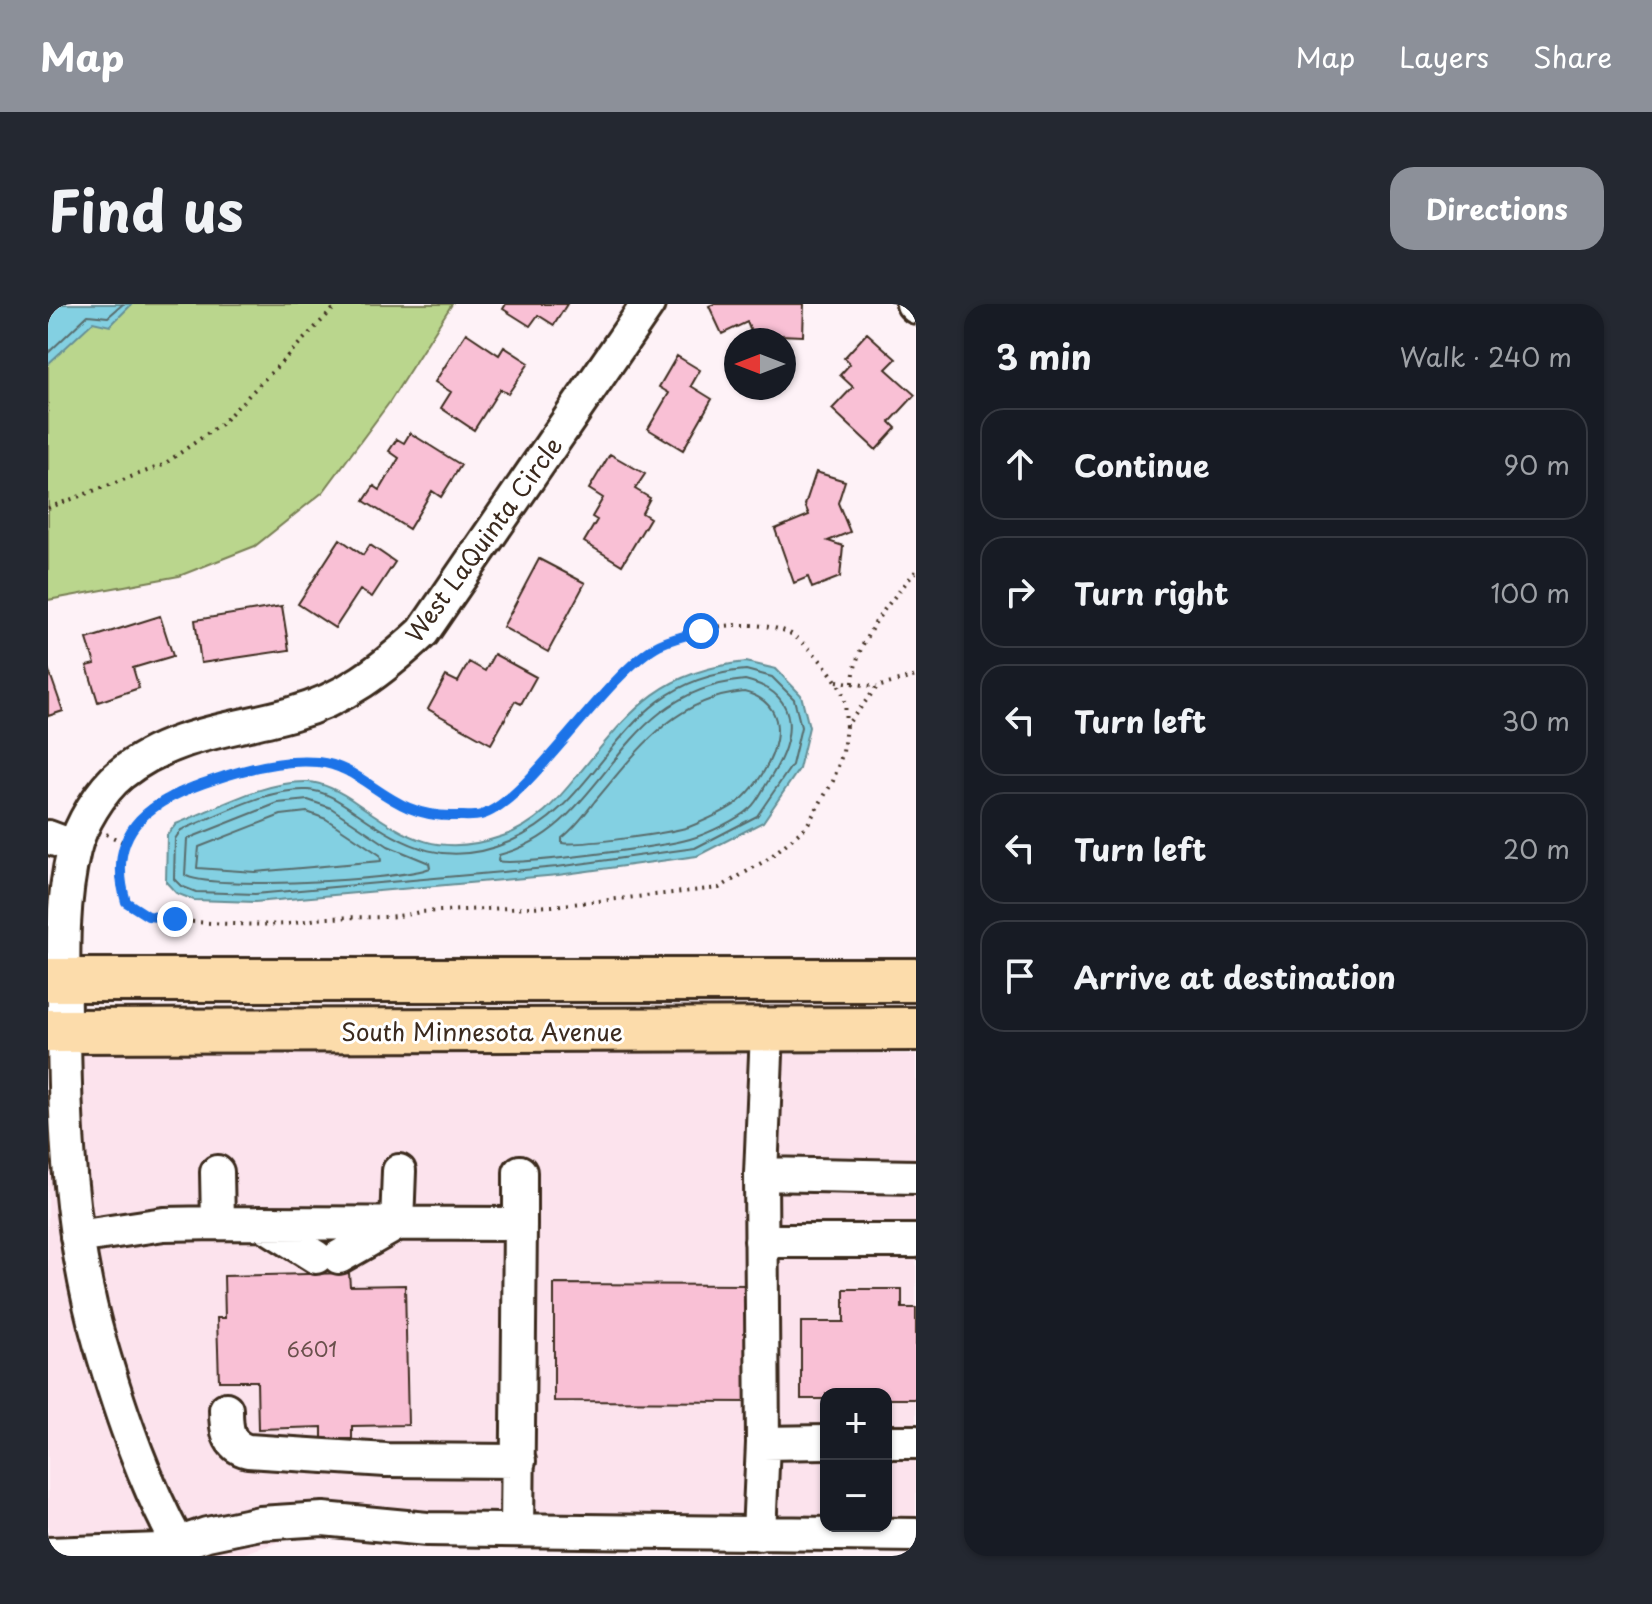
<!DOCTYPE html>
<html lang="en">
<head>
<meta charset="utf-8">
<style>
	:root { --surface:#171b24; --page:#242831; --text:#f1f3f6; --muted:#9ea1a6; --line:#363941; --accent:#8c9099 }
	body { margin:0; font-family:"Playpen Sans",sans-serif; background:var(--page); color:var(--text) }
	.controls { position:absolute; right:24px; bottom:24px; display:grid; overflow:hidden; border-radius:16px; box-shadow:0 2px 6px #0004 }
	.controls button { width:72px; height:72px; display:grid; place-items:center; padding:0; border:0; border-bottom:2px solid var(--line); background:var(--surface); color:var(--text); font:40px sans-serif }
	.compass { position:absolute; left:676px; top:24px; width:72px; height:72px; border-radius:50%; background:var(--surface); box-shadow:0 2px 6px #0004; rotate:270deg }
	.stop { position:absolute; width:24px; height:24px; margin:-18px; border:6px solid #1a73e8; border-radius:50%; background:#fff }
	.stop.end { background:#1a73e8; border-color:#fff; box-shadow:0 2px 8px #0008 }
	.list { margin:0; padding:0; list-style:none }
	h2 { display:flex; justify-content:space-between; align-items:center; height:104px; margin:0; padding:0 32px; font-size:34px }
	h2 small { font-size:26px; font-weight:400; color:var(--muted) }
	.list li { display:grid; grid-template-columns:52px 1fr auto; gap:24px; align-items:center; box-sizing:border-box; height:112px; margin:0 16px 16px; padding:0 16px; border:2px solid var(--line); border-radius:24px }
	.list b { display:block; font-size:30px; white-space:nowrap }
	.list em { font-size:26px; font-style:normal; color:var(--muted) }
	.icon { flex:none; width:44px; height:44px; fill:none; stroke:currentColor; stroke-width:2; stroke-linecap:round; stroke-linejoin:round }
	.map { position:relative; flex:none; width:868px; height:1252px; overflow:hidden; border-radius:24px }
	header { display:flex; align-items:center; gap:48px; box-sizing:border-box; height:112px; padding:0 40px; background:var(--accent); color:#fff }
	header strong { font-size:38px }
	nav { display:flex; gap:44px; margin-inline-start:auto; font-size:28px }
	.intro { display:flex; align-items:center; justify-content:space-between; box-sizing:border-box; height:192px; padding:0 48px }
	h1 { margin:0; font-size:56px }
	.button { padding:20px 36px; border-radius:24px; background:var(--accent); color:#fff; font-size:28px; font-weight:700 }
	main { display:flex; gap:48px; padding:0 48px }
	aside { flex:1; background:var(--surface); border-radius:24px; box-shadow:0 2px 6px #0004 }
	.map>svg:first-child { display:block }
	.built { fill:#fce3ed; fill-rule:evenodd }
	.green { fill:#bad68d; stroke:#7a8056; stroke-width:2 }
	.water { fill:#83d0e2; stroke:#668e94; stroke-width:2 }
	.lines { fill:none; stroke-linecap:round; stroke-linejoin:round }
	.shore { stroke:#586c6c; stroke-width:2 }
	.building { fill:#f9c0d5; stroke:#3b2a1e; stroke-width:2 }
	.minor-casing { stroke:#3b2a1e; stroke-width:38 }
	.major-casing { stroke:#3b2a1e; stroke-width:48 }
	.path { stroke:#3b2a1e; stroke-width:4; stroke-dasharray:2 6; stroke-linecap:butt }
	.minor { stroke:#fff; stroke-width:32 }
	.major { stroke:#fcdcab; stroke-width:42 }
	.route { stroke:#1a73e8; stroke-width:10 }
	.labels { text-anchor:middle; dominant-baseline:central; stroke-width:6; stroke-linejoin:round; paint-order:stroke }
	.number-label { font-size:20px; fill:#6a504c }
	.street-label { font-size:24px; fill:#3b2a1e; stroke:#fff }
</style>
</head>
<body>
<header>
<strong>Map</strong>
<nav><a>Map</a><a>Layers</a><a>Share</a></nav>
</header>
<div class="intro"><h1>Find us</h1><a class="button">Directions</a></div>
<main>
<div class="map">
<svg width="868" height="1252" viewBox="0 0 868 1252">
	<rect width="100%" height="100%" fill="#fef2f7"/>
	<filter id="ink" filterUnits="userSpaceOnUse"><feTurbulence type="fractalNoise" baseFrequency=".0125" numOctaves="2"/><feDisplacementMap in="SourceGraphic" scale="16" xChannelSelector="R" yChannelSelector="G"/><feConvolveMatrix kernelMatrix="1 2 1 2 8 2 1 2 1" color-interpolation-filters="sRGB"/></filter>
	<g filter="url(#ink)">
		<!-- built -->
		<path class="built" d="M0,747L868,750V1247L246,1233L188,1252H0ZM778,1090H838V1222H778Z"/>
		<!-- green -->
		<path class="green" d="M0,0H404L341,99L275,188L207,242L131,272L0,296Z"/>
		<!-- water -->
		<path class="water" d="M0,0H84L62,22L45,18L0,60Z
			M698,358L728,365L753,391L761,423L751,465L715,518L649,552L510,571L207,598L146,596L128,589L118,578L119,531L128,520C169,504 216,477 260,478C278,479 296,490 310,500C361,535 391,554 455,532C487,521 509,497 529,472C582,408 610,367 698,358Z"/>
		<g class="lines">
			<!-- shore -->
			<path class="shore" d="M0,49L40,11L60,13L75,0
				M698,366L724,373L746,395L753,423L744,461L709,512L647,544L509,563L207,590L148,588L133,582L126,575L127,535L133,526C172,511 218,484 260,486C278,487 294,499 309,509C359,544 399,564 461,538C562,495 566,376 698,366Z
				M697,376C756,390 747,438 719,479C714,487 709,498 702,504C689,516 659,530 642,535C619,542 468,562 450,557L451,551C561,523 564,388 697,376Z
				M696,388C753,402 725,466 695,494C683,505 656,517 641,523C622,529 531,542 514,539V534C527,524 537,510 547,497C590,446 625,395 696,388Z
				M260,496L283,504L340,542L381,559L382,564C355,576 158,587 137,571L139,535L230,499Z
				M259,508L278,515L332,551L333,557L207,568L149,564L151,543L233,511Z"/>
		</g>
		<!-- building -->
		<path class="building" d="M458,0H519L506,21L490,11L482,22L455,5Z
			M666,0H756L755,32L704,30L699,18L674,30L661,2Z
			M418,29L451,51L456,43L481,59L460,90L452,85L426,126L393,104L403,88L387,78Z
			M819,29L848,55L838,65L867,91L842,118L848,124L828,146L784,105L805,83L792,71L802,60L796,54Z
			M629,52L652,66L643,82L664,95L635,146L600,125L621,89L611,83Z
			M362,129L413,161L393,193L384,187L361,225L316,197L326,182L332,186L351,154L341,147L349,135L356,139Z
			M562,150L597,170L587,185L602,194L594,209L602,214L574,261L536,238L549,216L544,213L555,194L541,185Z
			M768,168L797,177L790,199L802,228L780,237L795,242L792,273L764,284L760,273L746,279L727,225L761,211L757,201Z
			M292,235L315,251L322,241L347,258L324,293L312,286L287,324L250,300Z
			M491,255L537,279L500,348L455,323Z
			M234,302L241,346L153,359L147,316Z
			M112,312L125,352L85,364L91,384L50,398L39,362L47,360L39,335Z
			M446,350L488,373L473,400L467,397L443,440L380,405L398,372L410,378L421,358L437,367Z
			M0,364L15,407L0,412Z
			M301,969L302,982L357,981L360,1121L304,1122V1135H274V1123L210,1125L209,1077H171L169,1014H177L176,972Z
			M506,980L701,981V1098L506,1097Z
			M796,985H854V1004H868V1095H838V1090H778V1095H753V1018H796Z"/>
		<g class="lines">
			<defs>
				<path id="minor" d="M865,0L868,3
					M0,533L27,543
					M713,870L868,873
					M170,919L472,920L469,1226
					M214,919L268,953
					M472,920V868
					M29,933L116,920L170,919L169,868
					M713,937H868
					M291,953L349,920L351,867
					M178,1105C178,1124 179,1142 200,1147L338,1156L471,1157
					M838,1138H868
					M715,1139L778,1138
					M711,1230L715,1139L713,870L719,727
					M0,1250L112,1246L159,1230L212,1219L275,1215L379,1225L868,1231
					M137,1252C99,1187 73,1111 52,1039C21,932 16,819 16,709C15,654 13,600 26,546C32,521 53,486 73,470C122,430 185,426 243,410C296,396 335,365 375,328L600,0"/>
				<path id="major" d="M0,676H868
					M0,727L868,725"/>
			</defs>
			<!-- minor casing -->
			<use href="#minor" class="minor-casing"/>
			<!-- major casing -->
			<use href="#major" class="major-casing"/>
			<!-- path -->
			<path class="path" d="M0,204L115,161L173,120L290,0
				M789,377L829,383
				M805,379C807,336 841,299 868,267
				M798,422C797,414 798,405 797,397C794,377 756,334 737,327C700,314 642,323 608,342C551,374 482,499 433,511C363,529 333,476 276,460C236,448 120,480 94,512C81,528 72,549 71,570C70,589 84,607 102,612C126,619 213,622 240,620C255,618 269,614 284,614C314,612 341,616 371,608L505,602L671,584L720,555L758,523L785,477L795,448L798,422L829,383L868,372
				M58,530L77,539"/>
			<!-- minor -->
			<use href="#minor" class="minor"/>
			<!-- major -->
			<use href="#major" class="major"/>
		</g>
	</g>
	<g class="lines" filter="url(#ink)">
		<!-- route -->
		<path class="route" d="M127,615L100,612L78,598C56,522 107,495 168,475C200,464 236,455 270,458C320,463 340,515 409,512C416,512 426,513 433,511C479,499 553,376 607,343C620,335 638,332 653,327"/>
	</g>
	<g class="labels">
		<!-- number labels -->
		<g class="number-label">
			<text x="264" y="1045">6601</text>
		</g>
		<!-- street labels -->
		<g class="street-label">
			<text transform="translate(435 235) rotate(-54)">West LaQuinta Circle</text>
			<text x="434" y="727">South Minnesota Avenue</text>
		</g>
	</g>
</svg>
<div class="controls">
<button>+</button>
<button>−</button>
</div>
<svg class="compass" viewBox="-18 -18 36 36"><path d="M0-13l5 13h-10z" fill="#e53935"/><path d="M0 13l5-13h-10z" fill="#9ea1a6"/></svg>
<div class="stop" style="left:653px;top:327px"></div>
<div class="stop end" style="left:127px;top:615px"></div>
</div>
<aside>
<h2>3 min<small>Walk · 240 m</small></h2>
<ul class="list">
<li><svg class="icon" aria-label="ahead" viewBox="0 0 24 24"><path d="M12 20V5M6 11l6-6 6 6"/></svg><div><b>Continue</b></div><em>90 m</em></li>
<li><svg class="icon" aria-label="right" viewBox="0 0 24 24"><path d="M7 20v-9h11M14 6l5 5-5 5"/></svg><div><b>Turn right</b></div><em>100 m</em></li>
<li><svg class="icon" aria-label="left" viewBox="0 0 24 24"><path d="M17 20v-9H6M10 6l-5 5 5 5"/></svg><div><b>Turn left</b></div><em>30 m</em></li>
<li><svg class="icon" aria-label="left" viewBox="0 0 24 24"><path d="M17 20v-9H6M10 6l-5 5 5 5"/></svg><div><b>Turn left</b></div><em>20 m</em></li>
<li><svg class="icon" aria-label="arrive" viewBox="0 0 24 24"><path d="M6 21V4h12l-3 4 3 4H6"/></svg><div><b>Arrive at destination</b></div></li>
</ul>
</aside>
</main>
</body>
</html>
